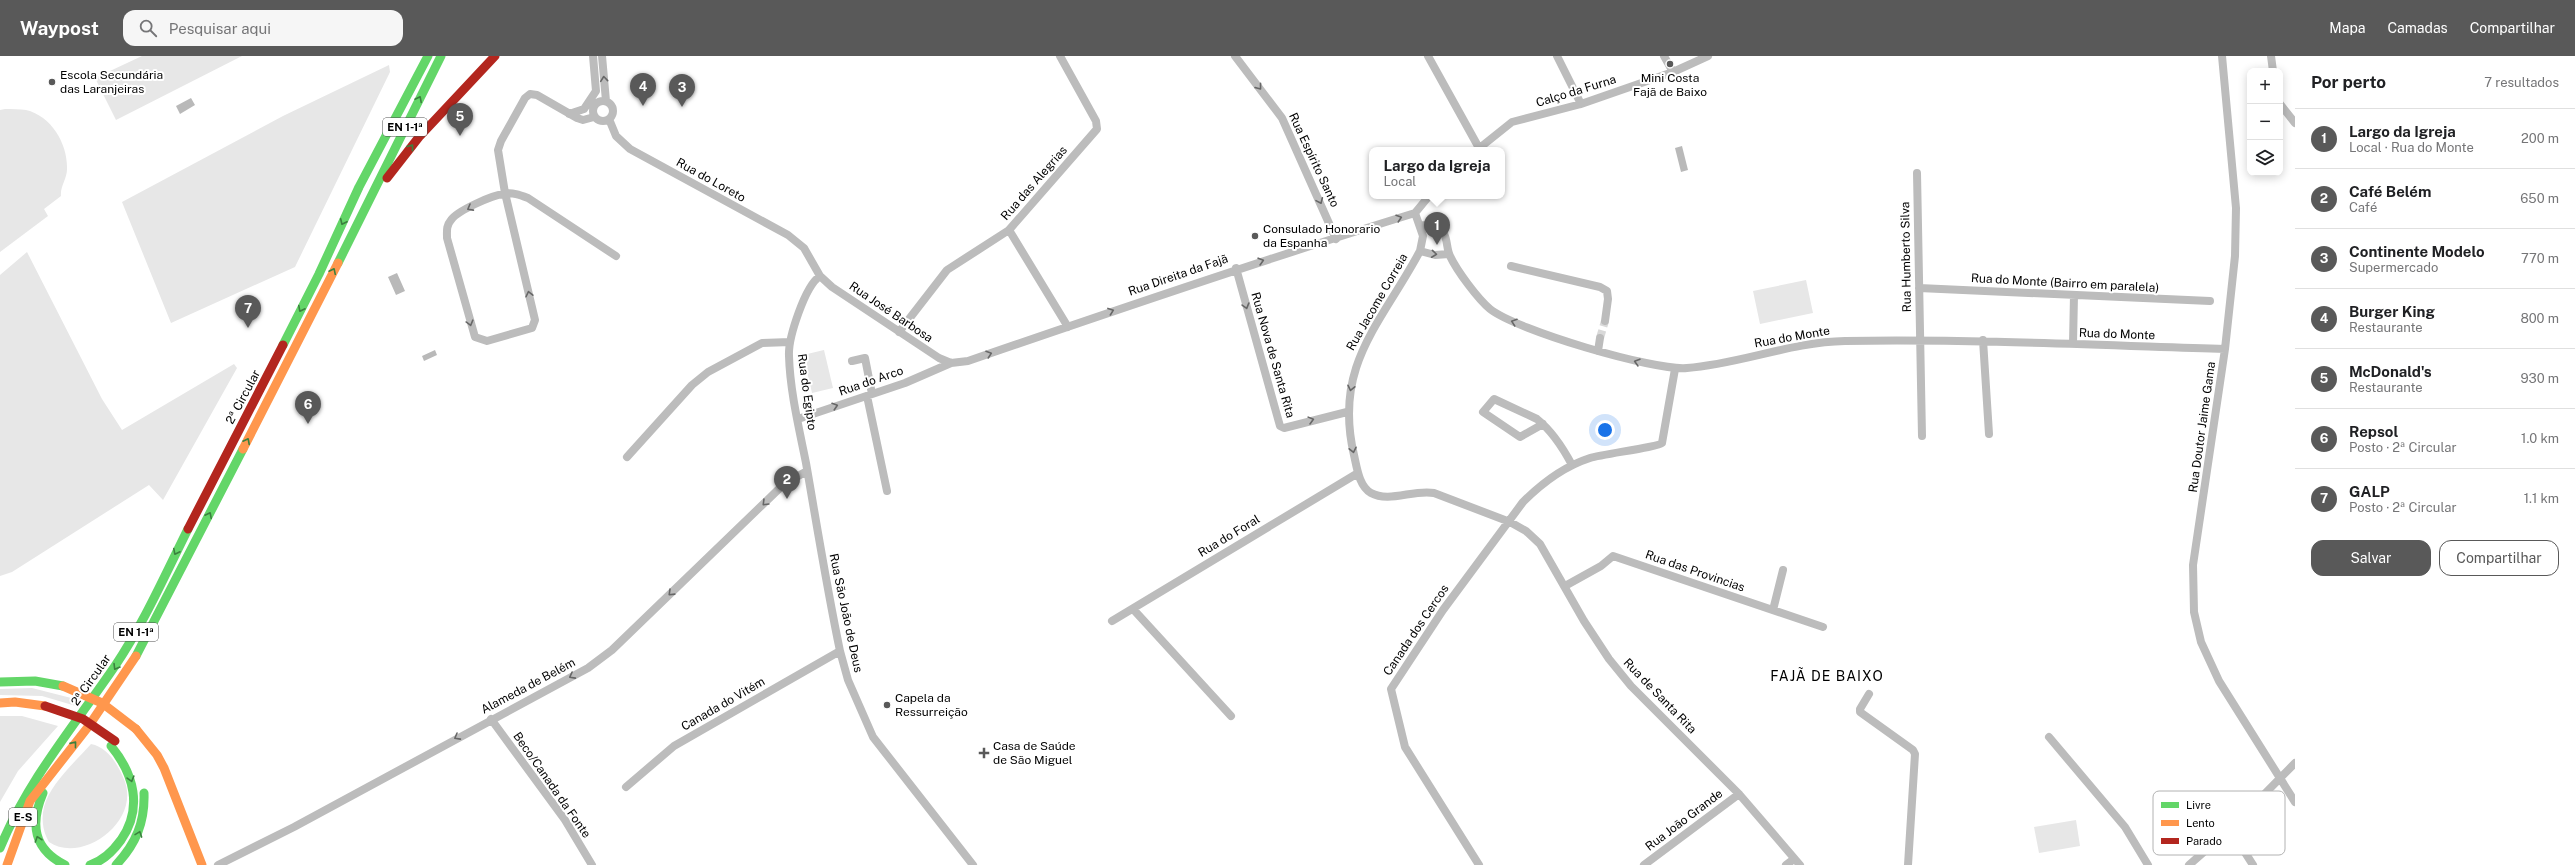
<!DOCTYPE html>
<html lang="pt">
<head>
<meta charset="utf-8">
<style>
	:root { --surface:#fff; --page:#f6f6f6; --text:#202124; --muted:#757577; --line:#e0e0e0; --accent:#595959 }
	body { margin:0; font-family:"Public Sans",sans-serif; background:var(--page); color:var(--text) }
	.controls { position:absolute; right:12px; top:12px; display:grid; overflow:hidden; border-radius:8px; box-shadow:0 2px 10px #0003 }
	.controls button { width:36px; height:36px; display:grid; place-items:center; padding:0; border:0; border-bottom:1px solid var(--line); background:var(--surface); color:var(--text); font:20px sans-serif }
	.you { position:absolute; left:1605px; top:374px; width:14px; height:14px; margin:-10px; border:3px solid #fff; border-radius:50%; background:#1a73e8; box-shadow:0 0 0 6px #1a73e833 }
	.badge { display:grid; place-items:center; width:26px; height:26px; border-radius:50%; background:var(--accent); color:#fff; font-size:13px; font-weight:700 }
	.pin { position:absolute; translate:-50% -33px; filter:drop-shadow(0 1px 2px #0008) }
	.pin::after { content:''; position:absolute; top:21px; width:14px; height:12px; background:inherit; clip-path:polygon(0 0,100% 0,50% 100%) }
	.popup { position:absolute; left:1369px; top:91px; width:136px; height:52px; box-sizing:border-box; display:grid; place-content:center; border-radius:8px; background:var(--surface); filter:drop-shadow(0 1px 3px #0005); font-size:13px; white-space:nowrap; color:var(--muted) }
	.popup b { font-size:15px; color:var(--text) }
	.popup::after { content:''; position:absolute; left:50%; top:100%; margin-left:-8px; border:8px solid transparent; border-top-color:var(--surface) }
	.list { margin:0; padding:0; list-style:none }
	h2 { display:flex; justify-content:space-between; align-items:center; height:52px; margin:0; padding:0 16px; font-size:17px }
	h2 small { font-size:13px; font-weight:400; color:var(--muted) }
	.list li { display:grid; grid-template-columns:26px 1fr auto; gap:12px; align-items:center; box-sizing:border-box; height:60px; padding:0 16px; border-top:1px solid var(--line) }
	.list b { display:block; font-size:15px; white-space:nowrap }
	.list p { margin:0; font-size:13px; white-space:nowrap; color:var(--muted) }
	.list em { font-size:13px; font-style:normal; color:var(--muted) }
	.actions { display:flex; gap:8px; padding:12px 16px }
	.actions a { flex:1; padding:9px 0; border:1px solid var(--accent); border-radius:12px; text-align:center; font-size:14px; color:var(--accent) }
	.actions .main { background:var(--accent); color:#fff }
	.icon { flex:none; width:22px; height:22px; fill:none; stroke:currentColor; stroke-width:2; stroke-linecap:round; stroke-linejoin:round }
	.map { position:relative; flex:none; width:2295px; height:809px; overflow:hidden }
	header { display:flex; align-items:center; gap:24px; box-sizing:border-box; height:56px; padding:0 20px; background:var(--accent); color:#fff }
	header strong { font-size:19px }
	nav { display:flex; gap:22px; margin-inline-start:auto; font-size:14px }
	.search { width:280px; height:36px; background:var(--page); display:flex; align-items:center; gap:10px; box-sizing:border-box; padding:0 14px; border-radius:12px; color:var(--muted); font-size:15px }
	main { display:flex }
	aside { flex:1; background:var(--surface) }
	.map>svg:first-child { display:block }
	.green { fill:#e7e7e7 }
	.water { fill:#b9b9b9 }
	.lines { fill:none; stroke-linecap:round; stroke-linejoin:round }
	.street-tunnel { stroke:#d9d9d9; stroke-width:8; stroke-dasharray:8 4; stroke-linecap:butt }
	.street { stroke:#bcbcbc; stroke-width:8 }
	.fast { stroke:#63d668; stroke-width:9 }
	.slow { stroke:#ff974d; stroke-width:9 }
	.jam { stroke:#b3261e; stroke-width:9 }
	.slow-bridge { stroke:#ff974d; stroke-width:9 }
	.jam-bridge { stroke:#b3261e; stroke-width:9 }
	.oneway { stroke:#676767 }
	.oneway2 { stroke:#3b803e }
	.poi-dot { fill:#595959; stroke:#fff; stroke-width:1.5 }
	.labels { text-anchor:middle; dominant-baseline:central; stroke-width:4; stroke-linejoin:round; paint-order:stroke }
	.shield { fill:#fff; stroke:#4c4c4c; stroke-width:1 }
	.shield-label { font-size:11px; font-weight:bold; fill:#000 }
	.poi-label { font-size:12px; fill:#000; stroke:#fff; text-anchor:start }
	.street-label { font-size:12px; fill:#000; stroke:#fff }
	.quarter-label { font-size:14px; letter-spacing:1px; fill:#000; stroke:#fff }
	.key { fill:#fff; stroke:#b2b2b2; stroke-width:1 }
	.key-label { font-size:11px; fill:#000 }
</style>
</head>
<body>
<header>
<strong>Waypost</strong>
<div class="search"><svg class="icon" aria-label="search" viewBox="0 0 24 24"><circle cx="10" cy="10" r="6"/><path d="M15 15l6 6"/></svg>Pesquisar aqui</div>
<nav><a>Mapa</a><a>Camadas</a><a>Compartilhar</a></nav>
</header>
<main>
<div class="map">
<svg width="2295" height="809" viewBox="0 0 2295 809">
	<rect width="100%" height="100%" fill="#fff"/>
	<!-- green -->
	<path class="green" d="M142,0H242L116,64L95,22Z
		M389,9L390,16L295,211L171,267L122,146L283,60Z
		M5,53C12,53 20,53 26,54C52,60 68,89 67,113C67,123 60,130 61,140L44,153L48,160L0,196V54Z
		M27,196L102,343L122,374L234,308L237,312L163,444L149,429L12,516L0,520V219Z
		M1806,224L1813,257L1760,268L1753,235Z
		M824,294L833,332L812,337L803,299Z
		M32,632L79,644L76,650L42,640L0,639V633Z
		M0,660H22L58,670L18,715L0,746Z
		M91,688C107,691 117,707 123,721C144,764 82,809 49,786C43,776 41,763 44,751C50,728 75,706 91,688Z
		M2076,764L2080,790L2039,797L2034,771Z"/>
	<!-- water -->
	<path class="water" d="M191,42L195,49L180,58L176,50Z
		M1682,90L1688,114L1681,116L1675,92Z
		M397,217L405,235L396,239L388,221Z
		M435,294L437,299L424,305L422,300Z"/>
	<g class="lines">
		<!-- street-tunnel -->
		<path class="street-tunnel" d="M1600,282L1605,265"/>
		<!-- street -->
		<path class="street" d="M602,0L606,45
			M1060,0L1096,65L1097,73L1009,174L1068,271
			M1235,0L1282,62L1336,183
			M1428,0L1479,92
			M1557,0L1581,48
			M1664,0L1673,16
			M2222,0L2236,152L2235,200L2225,293L2193,509L2194,556L2201,586L2219,625L2295,746
			M2271,0L2273,15
			M593 55a10 10 0 1 1 20 0a10 10 0 1 1-20 0Z
			M2280,48L2295,67
			M569,58L584,53L596,35L593,0
			M594,61L583,64L577,62L537,39L530,38L525,42L501,85L498,94L505,137L535,264L532,272L487,285L475,281L447,182C447,175 446,170 451,164C457,155 492,139 504,138C512,136 520,139 528,142L616,200
			M609,63L616,80L630,93L788,179L804,192L820,220L832,231L939,302L951,307L968,305C1116,254 1265,203 1415,157
			M1477,94L1512,66L1581,48L1673,16L1708,0
			M1917,117L1922,380
			M1415,157L1423,180L1420,195C1381,268 1333,309 1354,399C1357,412 1359,430 1371,437C1389,447 1414,433 1434,437L1510,466L1526,475L1540,488L1584,565L1609,603L1631,630L1739,738L1800,809
			M1415,157L1429,140
			M1421,169L1435,170L1443,176C1448,183 1446,192 1450,200C1457,215 1478,243 1490,253C1516,274 1654,315 1687,312C1740,308 1791,286 1845,285C1972,283 2098,289 2225,293
			M1420,195L1435,199L1449,198
			M1511,210L1600,231L1607,235L1608,243L1605,265
			M1236,212L1280,370L1284,372L1347,356
			M820,220C805,230 788,282 789,300C790,335 799,372 806,407C817,470 827,533 840,595L848,624L873,681L973,809
			M1919,232L2210,245
			M899,276L947,214L1009,174
			M1983,284L1989,378
			M2073,288L2074,239
			M1598,295L1600,282
			M852,305L865,302L872,338
			M867,340L887,435
			M798,363L905,327L951,307
			M1543,368L1520,381L1483,356L1494,343L1537,363C1552,375 1563,392 1572,409
			M627,401L692,329L708,316L762,287L790,286
			M1565,530L1601,510L1613,500L1823,571
			M1133,553L1231,660
			M1773,554L1783,514
			M1112,565L1358,417
			M1869,638L1860,653V656L1913,694L1915,698L1908,809
			M491,663L565,764L592,809
			M2049,681L2125,771L2148,809
			M626,731L674,690L840,595
			M2230,773L2253,809
			M218,809L294,771L588,612L612,594L784,428L807,415
			M1479,809L1405,691L1391,633L1443,554L1523,446C1542,427 1565,410 1590,402C1602,398 1658,391 1662,387L1675,313
			M1644,809L1739,738
			M1786,809L1794,803
			M2189,809L2230,773L2295,707"/>
		<!-- fast -->
		<path class="fast" d="M338,207L441,0
			M283,289L319,218L359,131L428,0
			M136,600L243,393
			M0,626L35,625L63,630
			M43,737C30,768 33,793 65,809
			M0,792C28,724 74,670 115,610C144,567 165,519 188,473
			M90,809C103,805 113,795 121,784C143,752 134,718 111,690
			M116,809C136,788 145,766 144,737"/>
		<!-- slow -->
		<path class="slow" d="M243,393L338,207
			M0,647L15,646L45,650
			M136,673L157,699L164,712L202,809
			M7,809L30,745L88,671L136,600"/>
		<!-- jam -->
		<path class="jam" d="M387,122L419,81L495,0
			M188,473L283,289"/>
		<!-- slow-bridge -->
		<path class="slow-bridge" d="M63,630L102,647L136,673"/>
		<!-- jam-bridge -->
		<path class="jam-bridge" d="M45,650L83,663L115,685"/>
	</g>
	<!-- one-way arrows -->
	<defs><path id="oneway-chevron" d="M-2-3.5L2.5 0L-2 3.5" fill="none" stroke-width="1.6" stroke-linecap="round" stroke-linejoin="round"/></defs>
	<g class="oneway">
		<use href="#oneway-chevron" transform="translate(604 23) rotate(-96)"/>
		<use href="#oneway-chevron" transform="translate(1259 31) rotate(52)"/>
		<use href="#oneway-chevron" transform="translate(1320 145) rotate(66)"/>
		<use href="#oneway-chevron" transform="translate(470 152) rotate(151)"/>
		<use href="#oneway-chevron" transform="translate(1399 162) rotate(-18)"/>
		<use href="#oneway-chevron" transform="translate(1434 198) rotate(6)"/>
		<use href="#oneway-chevron" transform="translate(1261 205) rotate(-16)"/>
		<use href="#oneway-chevron" transform="translate(529 238) rotate(-103)"/>
		<use href="#oneway-chevron" transform="translate(1246 250) rotate(74)"/>
		<use href="#oneway-chevron" transform="translate(1111 255) rotate(-20)"/>
		<use href="#oneway-chevron" transform="translate(1514 266) rotate(-161)"/>
		<use href="#oneway-chevron" transform="translate(470 267) rotate(75)"/>
		<use href="#oneway-chevron" transform="translate(989 298) rotate(-19)"/>
		<use href="#oneway-chevron" transform="translate(1637 306) rotate(-164)"/>
		<use href="#oneway-chevron" transform="translate(1351 332) rotate(102)"/>
		<use href="#oneway-chevron" transform="translate(835 350) rotate(-18)"/>
		<use href="#oneway-chevron" transform="translate(1311 364) rotate(-15)"/>
		<use href="#oneway-chevron" transform="translate(1353 394) rotate(78)"/>
		<use href="#oneway-chevron" transform="translate(765 447) rotate(135)"/>
		<use href="#oneway-chevron" transform="translate(671 537) rotate(136)"/>
		<use href="#oneway-chevron" transform="translate(572 620) rotate(152)"/>
		<use href="#oneway-chevron" transform="translate(457 681) rotate(151)"/>
	</g>
	<g class="oneway2">
		<use href="#oneway-chevron" transform="translate(419 43) rotate(-63)"/>
		<use href="#oneway-chevron" transform="translate(411 91) rotate(-52)"/>
		<use href="#oneway-chevron" transform="translate(343 166) rotate(115)"/>
		<use href="#oneway-chevron" transform="translate(333 215) rotate(-64)"/>
		<use href="#oneway-chevron" transform="translate(301 253) rotate(117)"/>
		<use href="#oneway-chevron" transform="translate(247 385) rotate(-63)"/>
		<use href="#oneway-chevron" transform="translate(209 459) rotate(-63)"/>
		<use href="#oneway-chevron" transform="translate(176 496) rotate(117)"/>
		<use href="#oneway-chevron" transform="translate(116 611) rotate(121)"/>
		<use href="#oneway-chevron" transform="translate(74 688) rotate(-51)"/>
		<use href="#oneway-chevron" transform="translate(131 723) rotate(74)"/>
		<use href="#oneway-chevron" transform="translate(139 778) rotate(-70)"/>
		<use href="#oneway-chevron" transform="translate(38 783) rotate(-109)"/>
	</g>
	<!-- markers -->
	<g class="poi-dot">
		<circle cx="1670" cy="8" r="4"/>
		<circle cx="52" cy="26" r="4"/>
		<circle cx="1255" cy="180" r="4"/>
		<circle cx="887" cy="649" r="4"/>
		<path d="M982 691h4v4h4v4h-4v4h-4v-4h-4v-4h4z"/>
	</g>
	<g class="labels">
		<!-- shield labels -->
		<g class="shield">
			<rect x="383" y="62" width="44" height="18" rx="3"/>
			<rect x="114" y="567" width="44" height="18" rx="3"/>
			<rect x="9" y="752" width="28" height="18" rx="3"/>
		</g>
		<g class="shield-label">
			<text x="405" y="71">EN 1-1ª</text>
			<text x="136" y="576">EN 1-1ª</text>
			<text x="23" y="761">E-S</text>
		</g>
		<!-- poi labels -->
		<g class="poi-label">
			<text x="60" y="19">Escola Secundária<tspan x="60" dy="14">das Laranjeiras</tspan></text>
			<text x="1670" y="22" text-anchor="middle">Mini Costa<tspan x="1670" dy="14">Fajã de Baixo</tspan></text>
			<text x="1263" y="173">Consulado Honorario<tspan x="1263" dy="14">da Espanha</tspan></text>
			<text x="895" y="642">Capela da<tspan x="895" dy="14">Ressurreição</tspan></text>
			<text x="993" y="690">Casa de Saúde<tspan x="993" dy="14">de São Miguel</tspan></text>
		</g>
		<!-- street labels -->
		<g class="street-label">
			<text transform="translate(1576 35) rotate(-17)">Calço da Furna</text>
			<text transform="translate(1314 104) rotate(65)">Rua Espírito Santo</text>
			<text transform="translate(711 124) rotate(29)">Rua do Loreto</text>
			<text transform="translate(1034 127) rotate(-49)">Rua das Alegrias</text>
			<text transform="translate(1906 201) rotate(-91)">Rua Humberto Silva</text>
			<text transform="translate(1178 219) rotate(-19)">Rua Direita da Fajã</text>
			<text transform="translate(2065 227) rotate(3)">Rua do Monte (Bairro em paralela)</text>
			<text transform="translate(1377 246) rotate(-60)">Rua Jacome Correia</text>
			<text transform="translate(891 256) rotate(34)">Rua José Barbosa</text>
			<text transform="translate(2117 278) rotate(2)">Rua do Monte</text>
			<text transform="translate(1792 281) rotate(-10)">Rua do Monte</text>
			<text transform="translate(1273 299) rotate(74)">Rua Nova de Santa Rita</text>
			<text transform="translate(871 325) rotate(-19)">Rua do Arco</text>
			<text transform="translate(807 336) rotate(82)">Rua do Egipto</text>
			<text transform="translate(243 341) rotate(-62)">2ª Circular</text>
			<text transform="translate(2202 371) rotate(-82)">Rua Doutor Jaime Gama</text>
			<text transform="translate(1229 480) rotate(-31)">Rua do Foral</text>
			<text transform="translate(1695 515) rotate(19)">Rua das Provincias</text>
			<text transform="translate(846 557) rotate(78)">Rua São João de Deus</text>
			<text transform="translate(1416 574) rotate(-56)">Canada dos Cercos</text>
			<text transform="translate(91 624) rotate(-55)">2ª Circular</text>
			<text transform="translate(528 630) rotate(-28)">Alameda de Belém</text>
			<text transform="translate(1660 640) rotate(46)">Rua de Santa Rita</text>
			<text transform="translate(723 648) rotate(-30)">Canada do Vitém</text>
			<text transform="translate(552 729) rotate(55)">Beco/Canada da Fonte</text>
			<text transform="translate(1684 764) rotate(-37)">Rua João Grande</text>
		</g>
		<!-- quarter labels -->
		<g class="quarter-label">
			<text x="1827" y="620">FAJÃ DE BAIXO</text>
		</g>
	</g>
	<!-- legend -->
	<rect x="2153" y="735" width="132" height="64" rx="6" class="key"/>
	<rect x="2161" y="746" width="18" height="6" fill="#63d668"/>
	<rect x="2161" y="764" width="18" height="6" fill="#ff974d"/>
	<rect x="2161" y="782" width="18" height="6" fill="#b3261e"/>
	<g class="key-label">
		<text x="2186" y="753">Livre</text>
		<text x="2186" y="771">Lento</text>
		<text x="2186" y="789">Parado</text>
	</g>
</svg>
<div class="controls">
<button>+</button>
<button>−</button>
<button><svg class="icon" aria-label="layers" viewBox="0 0 24 24"><path d="M12 4l9 5-9 5-9-5zM3 14l9 5 9-5"/></svg></button>
</div>
<div class="you"></div>
<div class="pin badge" style="left:1437px;top:189px">1</div>
<div class="popup"><b>Largo da Igreja</b>Local</div>
<div class="pin badge" style="left:787px;top:443px">2</div>
<div class="pin badge" style="left:682px;top:51px">3</div>
<div class="pin badge" style="left:643px;top:50px">4</div>
<div class="pin badge" style="left:460px;top:80px">5</div>
<div class="pin badge" style="left:308px;top:368px">6</div>
<div class="pin badge" style="left:248px;top:272px">7</div>
</div>
<aside>
<h2>Por perto<small>7 resultados</small></h2>
<ul class="list">
<li><span class="badge">1</span><div><b>Largo da Igreja</b><p>Local · Rua do Monte</p></div><em>200 m</em></li>
<li><span class="badge">2</span><div><b>Café Belém</b><p>Café</p></div><em>650 m</em></li>
<li><span class="badge">3</span><div><b>Continente Modelo</b><p>Supermercado</p></div><em>770 m</em></li>
<li><span class="badge">4</span><div><b>Burger King</b><p>Restaurante</p></div><em>800 m</em></li>
<li><span class="badge">5</span><div><b>McDonald's</b><p>Restaurante</p></div><em>930 m</em></li>
<li><span class="badge">6</span><div><b>Repsol</b><p>Posto · 2ª Circular</p></div><em>1.0 km</em></li>
<li><span class="badge">7</span><div><b>GALP</b><p>Posto · 2ª Circular</p></div><em>1.1 km</em></li>
</ul>
<div class="actions"><a class="main">Salvar</a><a>Compartilhar</a></div>
</aside>
</main>
</body>
</html>
